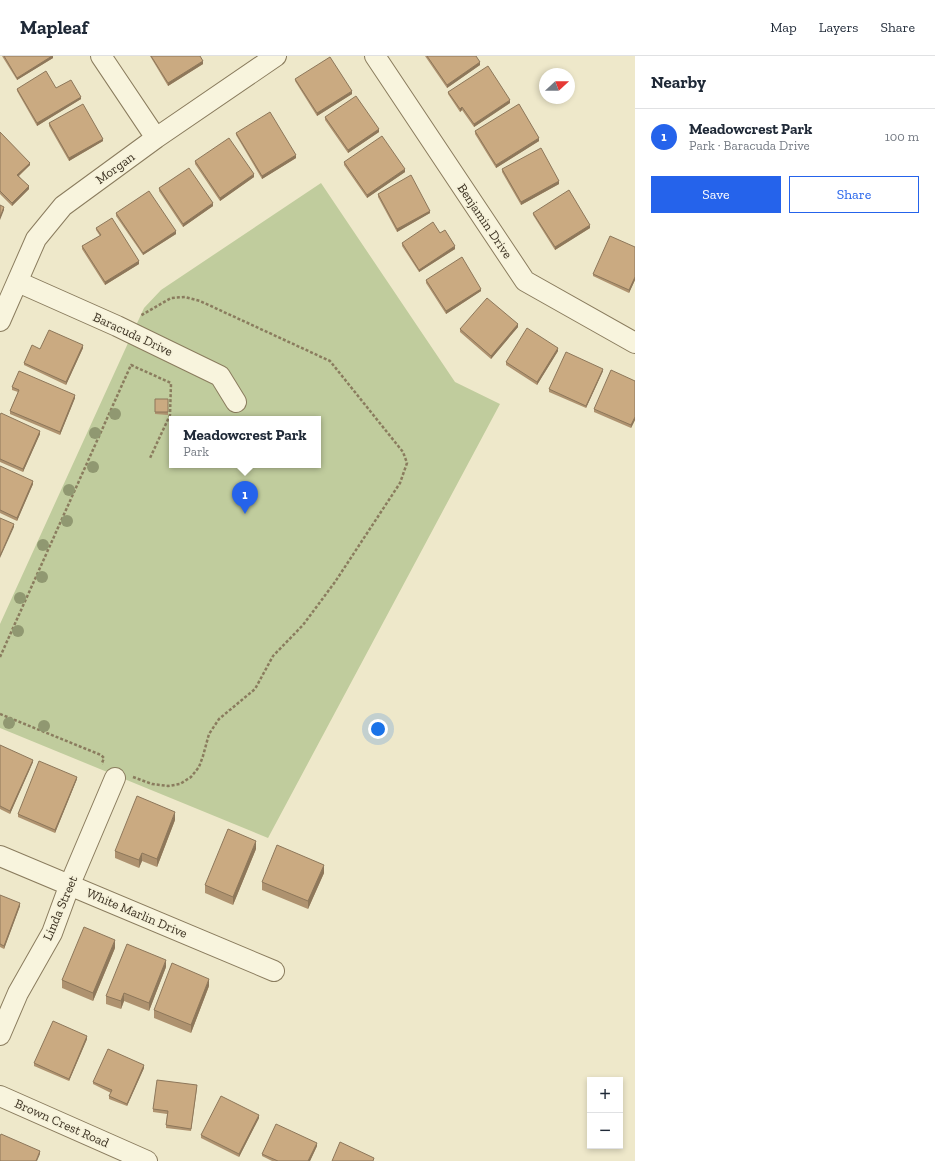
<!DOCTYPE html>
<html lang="en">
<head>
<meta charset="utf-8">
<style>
	:root { --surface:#fff; --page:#f6f6f7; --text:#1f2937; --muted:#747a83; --line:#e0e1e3; --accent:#2563eb }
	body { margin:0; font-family:"Zilla Slab",serif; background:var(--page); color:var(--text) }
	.controls { position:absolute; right:12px; bottom:12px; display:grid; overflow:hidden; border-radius:0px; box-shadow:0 2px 6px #0003 }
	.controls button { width:36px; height:36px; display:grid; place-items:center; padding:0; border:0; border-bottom:1px solid var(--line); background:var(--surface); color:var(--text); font:20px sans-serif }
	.compass { position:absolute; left:539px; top:12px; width:36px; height:36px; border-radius:50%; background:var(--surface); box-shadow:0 2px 6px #0003; rotate:69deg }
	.you { position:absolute; left:378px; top:673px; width:14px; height:14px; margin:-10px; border:3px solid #fff; border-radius:50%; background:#1a73e8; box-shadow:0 0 0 6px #1a73e833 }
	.badge { display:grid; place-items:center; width:26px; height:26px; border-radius:50%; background:var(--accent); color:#fff; font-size:13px; font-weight:700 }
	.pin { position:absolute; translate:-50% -33px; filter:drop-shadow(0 1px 2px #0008) }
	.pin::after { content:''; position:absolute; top:21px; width:14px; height:12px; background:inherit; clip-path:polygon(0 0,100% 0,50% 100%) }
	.popup { position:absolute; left:169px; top:360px; width:152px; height:52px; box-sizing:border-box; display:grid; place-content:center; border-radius:0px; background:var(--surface); filter:drop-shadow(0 1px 3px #0005); font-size:13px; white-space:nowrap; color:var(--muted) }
	.popup b { font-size:15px; color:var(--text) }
	.popup::after { content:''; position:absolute; left:50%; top:100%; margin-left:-8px; border:8px solid transparent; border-top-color:var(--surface) }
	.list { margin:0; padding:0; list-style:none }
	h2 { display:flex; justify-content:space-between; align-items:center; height:52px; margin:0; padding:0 16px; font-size:17px }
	h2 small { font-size:13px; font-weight:400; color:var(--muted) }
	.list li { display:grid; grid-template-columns:26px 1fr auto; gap:12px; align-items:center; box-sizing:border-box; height:56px; padding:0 16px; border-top:1px solid var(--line) }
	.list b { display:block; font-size:15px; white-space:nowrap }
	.list p { margin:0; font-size:13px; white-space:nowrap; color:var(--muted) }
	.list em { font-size:13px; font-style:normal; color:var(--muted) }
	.actions { display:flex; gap:8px; padding:12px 16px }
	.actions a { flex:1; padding:9px 0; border:1px solid var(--accent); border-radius:0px; text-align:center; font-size:14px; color:var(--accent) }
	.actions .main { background:var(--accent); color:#fff }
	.map { position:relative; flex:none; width:635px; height:1105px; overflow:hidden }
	header { display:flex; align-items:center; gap:24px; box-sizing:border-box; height:56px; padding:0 20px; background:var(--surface); border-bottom:1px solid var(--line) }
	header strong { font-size:19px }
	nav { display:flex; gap:22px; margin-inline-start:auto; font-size:14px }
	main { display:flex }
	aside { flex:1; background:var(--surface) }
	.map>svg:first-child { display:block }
	.park { fill:#c0cc9d; fill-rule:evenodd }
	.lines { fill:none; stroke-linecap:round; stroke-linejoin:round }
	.minor-casing { stroke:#8a7c5e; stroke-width:22 }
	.path { stroke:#8a7c5e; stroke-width:2.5; stroke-dasharray:3 2; stroke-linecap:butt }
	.minor { stroke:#f8f4dd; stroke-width:20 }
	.tree { fill:#909871 }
	.wall { fill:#ae926f }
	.shaded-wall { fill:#8d775a }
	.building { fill:#caaa81; stroke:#8d775a }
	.labels { text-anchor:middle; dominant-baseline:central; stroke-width:3; stroke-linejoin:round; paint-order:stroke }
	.street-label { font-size:13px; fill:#3b3121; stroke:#f5f1d9 }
</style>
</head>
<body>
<header>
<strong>Mapleaf</strong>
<nav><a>Map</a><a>Layers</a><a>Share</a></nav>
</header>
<main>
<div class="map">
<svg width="635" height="1105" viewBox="0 0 635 1105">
	<rect width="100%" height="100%" fill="#eee8ca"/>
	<!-- park -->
	<path class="park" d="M321,127L455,326L500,348L268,782L0,672V568L144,252L161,234ZM172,363H318V409H172Z"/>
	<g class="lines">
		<defs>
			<path id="minor" d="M101,0L156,82
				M375,0L525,225L635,287
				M18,226L117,270L220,320L236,346
				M0,265L36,183L63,150L156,82L276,0
				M0,800L274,915
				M0,979L18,937L52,877L70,828L115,722
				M0,1040L147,1105"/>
		</defs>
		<!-- minor casing -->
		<use href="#minor" class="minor-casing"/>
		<!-- path -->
		<path class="path" d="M0,601L131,309L171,327L170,359L150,402
			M0,658L101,699L104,702L102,707L103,708
			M133,721L152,728L168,730L180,728L191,721L199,711L203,700L209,678L219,663L255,633L273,600L303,569L335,526L400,427L407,407L403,396L330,305L200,245L185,241L171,242L140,260"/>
		<!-- minor -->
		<use href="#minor" class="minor"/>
	</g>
	<!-- trees -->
	<g class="tree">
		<circle cx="115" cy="358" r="6"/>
		<circle cx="95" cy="377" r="6"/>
		<circle cx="93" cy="411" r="6"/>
		<circle cx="69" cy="434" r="6"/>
		<circle cx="67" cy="465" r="6"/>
		<circle cx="43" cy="489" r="6"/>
		<circle cx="42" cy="521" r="6"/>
		<circle cx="20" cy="542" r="6"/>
		<circle cx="18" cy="575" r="6"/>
		<circle cx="9" cy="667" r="6"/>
		<circle cx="44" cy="670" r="6"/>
	</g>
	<!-- wall -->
	<path class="wall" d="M2,0H53V2L17,24Z
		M150,0H200L203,8L168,30Z
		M425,0H476L480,9L447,32Z
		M295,23L352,38L317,60L295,25Z
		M56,32L81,43L37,70L17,35V33Z
		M448,36L510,47L474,71L462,54L460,56L448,38Z
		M325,61L379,76L348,97L325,64Z
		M49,67L103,85L69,105L49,70Z
		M475,75L539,85L496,112L475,78Z
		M0,76L30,109L19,120L29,133L12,150L0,138Z
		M236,77L296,102L262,123L236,79Z
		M195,105L254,121L220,145L195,108Z
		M344,106L405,116L367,142L344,109Z
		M502,113L559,128L521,149L502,116Z
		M159,132L213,150L183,171L159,135Z
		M378,138L430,157L397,176L378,141Z
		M116,157L176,178L143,199L116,160Z
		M533,157L590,172L555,194L533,159Z
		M96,172L139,208L105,229L82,193V190L100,180L96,174Z
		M440,177L455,193L419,216L402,190V187Z
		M635,191V224L629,237L593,220V218Z
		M426,224L481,235L446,258L426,227Z
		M518,271L491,303L460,276V273Z
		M83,292L66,329L24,309V307L40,293Z
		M558,295L537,329L506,309V306Z
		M603,315L586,352L549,336V333Z
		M635,325V364L631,372L594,356V353Z
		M12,331L75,342L60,379L10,358V355L18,336L12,334Z
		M155,343H168V359L155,358Z
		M0,359L40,378L23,416L0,406Z
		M0,410L33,428L17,465L0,457Z
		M0,689L33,706L10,758L0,753Z
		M77,723L55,777L18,761V758Z
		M175,764L157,811L142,805L139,812L115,802V795Z
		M256,793L233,849L205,837V829Z
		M324,817L308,853L262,834V826Z
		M0,839L20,850L4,893L0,891Z
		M115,892L93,945L62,932V924Z
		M166,911L149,955L124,945L121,953L106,948V940Z
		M209,930L191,977L154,962V954Z
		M87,983L69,1025L34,1010V1007Z
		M144,1012L127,1050L109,1043V1040L111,1037L93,1028V1026Z
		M197,1032L191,1075L166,1072L167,1058L153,1056V1053Z
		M259,1062L239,1101L201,1082V1079Z
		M317,1090L310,1105H272L262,1100V1098Z"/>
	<!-- shaded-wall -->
	<path class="shaded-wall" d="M52,0H53V2L17,24V22Z
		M203,5V8L168,30V27Z
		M480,6V9L447,32V29Z
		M352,35V38L317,60V57Z
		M81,41V43L37,70V67Z
		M510,44V47L474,71V68Z
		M462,51V54L460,56V53Z
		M379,73V76L348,97V94Z
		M539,82V85L496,112V109Z
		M103,83V85L69,105V102Z
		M296,99V102L262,123V120Z
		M30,107V109L17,121V119Z
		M405,113V116L367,142V139Z
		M254,118V121L220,145V142Z
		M559,125V128L521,149V146Z
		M29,130V133L12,150V147Z
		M213,147V150L183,171V168Z
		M4,151V154L0,164V161Z
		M430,155V157L397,176V173Z
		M590,169V172L555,194V191Z
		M176,175V178L143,199V197Z
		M455,190V193L419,216V214Z
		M139,205V208L105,229V226Z
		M635,221V224L629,237V234Z
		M481,233V235L446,258V255Z
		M518,268V271L491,303V300Z
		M83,289V292L66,329V326Z
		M558,292V295L537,329V326Z
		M603,313V315L586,352V350Z
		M75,339V342L60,379V376Z
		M635,361V364L631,372V369Z
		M40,375V378L23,416V413Z
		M33,425V428L17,465V462Z
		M14,468V471L0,502V500Z
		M33,704V706L10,758V755Z
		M77,721V723L55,777V774Z
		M175,756V764L157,811V803Z
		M256,785V793L233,849V841Z
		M142,797V805L139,812V804Z
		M324,809V817L308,853V845Z
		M20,847V850L4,893V890Z
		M115,884V892L93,945V937Z
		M166,904V911L149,955V947Z
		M209,923V930L191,977V969Z
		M124,937V945L121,953V945Z
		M87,980V983L69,1025V1023Z
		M144,1009V1012L127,1050V1048Z
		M259,1059V1062L239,1101V1098Z
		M317,1087V1090L310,1105H308Z
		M40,1095V1098L37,1105H36Z"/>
	<!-- building -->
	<path class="building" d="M4,0H52L17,22Z
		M151,0H200L203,5L168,27Z
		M427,0H476L480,6L447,29Z
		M330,1L352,35L317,57L295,23Z
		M488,10L510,44L474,68L462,51L460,53L448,36Z
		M46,15L56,32L71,24L81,41L37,67L17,33Z
		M356,40L379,73L348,94L325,61Z
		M83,48L103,83L69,102L49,67Z
		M519,48L539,82L496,109L475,75Z
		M270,56L296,99L262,120L236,77Z
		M0,76L30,107L17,119L29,130L12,147L0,135Z
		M382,80L405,113L367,139L344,106Z
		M229,82L254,118L220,142L195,105Z
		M541,92L559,125L521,146L502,113Z
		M189,112L213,147L183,168L159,132Z
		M411,119L430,155L397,173L378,138Z
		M569,134L590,169L555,191L533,157Z
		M149,135L176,175L143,197L116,157Z
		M0,149L4,151L0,161Z
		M112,162L139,205L105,226L82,190L101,179L96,172Z
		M433,166L440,177L445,174L455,190L419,214L402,187Z
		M610,180L635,191V221L629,234L593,218Z
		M462,201L481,233L446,255L426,224Z
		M487,242L518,268L491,300L460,273Z
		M527,272L558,292L537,326L506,306Z
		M49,274L83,289L66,326L24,307L32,289L40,293Z
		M566,296L603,313L586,350L549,333Z
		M611,314L635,325V361L631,369L594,353Z
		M19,315L75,339L60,376L10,355L19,334L12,331Z
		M155,343H168V356H155Z
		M1,357L40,375L23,413L0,403V359Z
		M0,410L33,425L17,462L0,454Z
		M0,462L14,468L0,500Z
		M0,689L33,704L10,755L0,750Z
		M39,705L77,721L55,774L18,758Z
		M137,740L175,756L157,803L142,797L139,804L115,795Z
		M228,773L256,785L233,841L205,829Z
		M277,789L324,809L308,845L262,826Z
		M0,839L20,847L4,890L0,888Z
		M84,871L115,884L93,937L62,924Z
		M127,888L166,904L149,947L124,937L121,945L106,940Z
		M172,907L209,923L191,969L154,954Z
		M53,965L87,980L69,1023L34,1007Z
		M108,993L144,1009L127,1048L109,1040L112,1034L93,1026Z
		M157,1024L197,1029L191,1073L166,1069L168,1055L153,1053Z
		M221,1040L259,1059L239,1098L201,1079Z
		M276,1068L317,1087L308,1105H278L262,1098Z
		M1,1078L40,1095L36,1105H0V1080Z
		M340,1086L374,1102L373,1105H332Z"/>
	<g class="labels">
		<!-- street labels -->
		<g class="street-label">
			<text transform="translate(115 112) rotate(-36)">Morgan</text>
			<text transform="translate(485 165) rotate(56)">Benjamin Drive</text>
			<text transform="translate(133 278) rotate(25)">Baracuda Drive</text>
			<text transform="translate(60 852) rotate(-67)">Linda Street</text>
			<text transform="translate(137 857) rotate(23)">White Marlin Drive</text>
			<text transform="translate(62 1067) rotate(24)">Brown Crest Road</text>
		</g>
	</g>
</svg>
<div class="controls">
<button>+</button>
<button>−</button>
</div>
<svg class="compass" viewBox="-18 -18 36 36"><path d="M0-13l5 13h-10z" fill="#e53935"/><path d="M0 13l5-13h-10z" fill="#747a83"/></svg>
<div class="you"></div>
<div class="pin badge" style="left:245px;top:458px">1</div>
<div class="popup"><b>Meadowcrest Park</b>Park</div>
</div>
<aside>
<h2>Nearby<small></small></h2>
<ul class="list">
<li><span class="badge">1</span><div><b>Meadowcrest Park</b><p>Park · Baracuda Drive</p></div><em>100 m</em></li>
</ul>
<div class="actions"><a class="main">Save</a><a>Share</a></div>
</aside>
</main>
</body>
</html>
